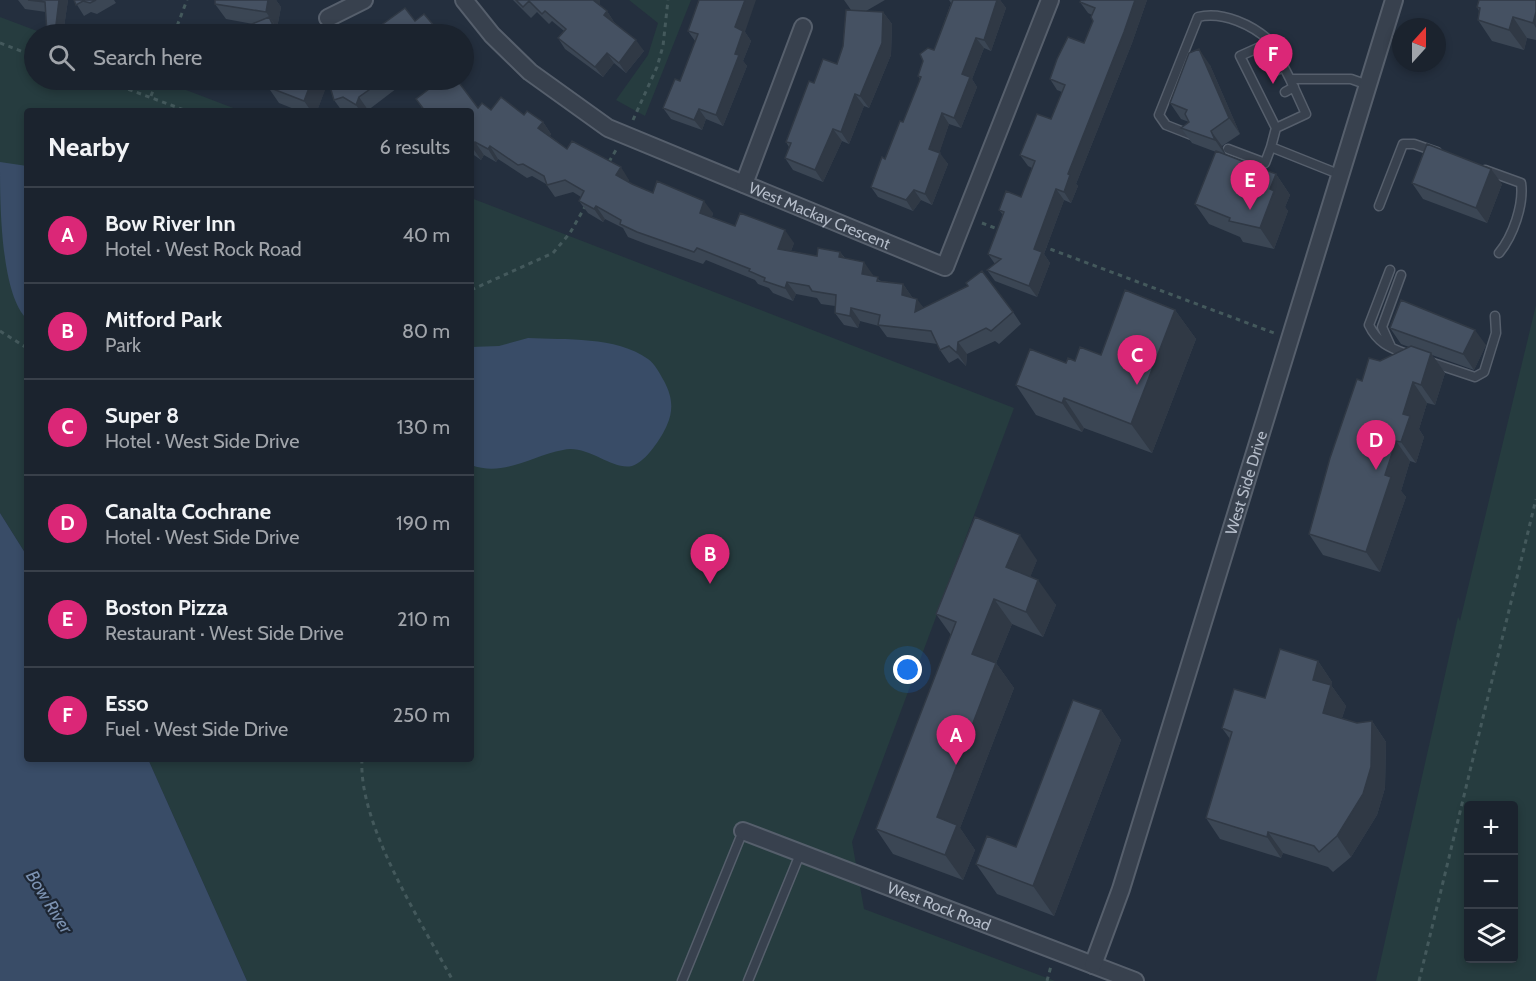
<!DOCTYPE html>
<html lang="en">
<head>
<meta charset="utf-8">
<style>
	:root { --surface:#1b232e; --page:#282f3a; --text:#f1f3f6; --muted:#a0a4aa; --line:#39404a; --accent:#db2777 }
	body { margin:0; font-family:Cabin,sans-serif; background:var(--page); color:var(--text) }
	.controls { position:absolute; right:18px; bottom:18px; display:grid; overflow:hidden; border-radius:6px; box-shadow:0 3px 9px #0003 }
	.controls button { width:54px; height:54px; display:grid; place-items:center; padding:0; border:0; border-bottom:2px solid var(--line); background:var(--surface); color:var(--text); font:30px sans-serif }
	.compass { position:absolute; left:1392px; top:18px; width:54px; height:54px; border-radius:50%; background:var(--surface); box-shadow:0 3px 9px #0003; rotate:21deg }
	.you { position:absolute; left:908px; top:670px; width:21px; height:21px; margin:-15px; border:4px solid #fff; border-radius:50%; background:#1a73e8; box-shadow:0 0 0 9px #1a73e833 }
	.badge { display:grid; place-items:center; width:39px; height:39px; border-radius:50%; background:var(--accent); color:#fff; font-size:20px; font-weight:700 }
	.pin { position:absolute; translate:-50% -50px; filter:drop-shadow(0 2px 3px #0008) }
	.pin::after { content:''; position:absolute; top:32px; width:21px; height:18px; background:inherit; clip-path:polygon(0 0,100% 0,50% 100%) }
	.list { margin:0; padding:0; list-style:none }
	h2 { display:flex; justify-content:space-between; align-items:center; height:78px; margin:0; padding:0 24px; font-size:26px }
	h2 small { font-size:20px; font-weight:400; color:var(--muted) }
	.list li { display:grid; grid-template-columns:39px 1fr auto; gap:18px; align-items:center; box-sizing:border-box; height:96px; padding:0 24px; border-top:2px solid var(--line) }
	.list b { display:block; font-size:22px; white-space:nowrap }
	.list p { margin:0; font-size:20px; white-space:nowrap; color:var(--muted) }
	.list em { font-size:20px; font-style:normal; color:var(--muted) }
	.icon { flex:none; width:33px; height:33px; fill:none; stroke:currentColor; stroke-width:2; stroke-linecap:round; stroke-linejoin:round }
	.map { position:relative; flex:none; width:1536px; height:981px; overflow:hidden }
	.search { position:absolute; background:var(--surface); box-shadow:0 3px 9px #0003; left:24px; top:24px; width:450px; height:66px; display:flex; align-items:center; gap:15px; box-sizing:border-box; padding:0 21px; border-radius:33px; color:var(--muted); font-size:22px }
	.panel { position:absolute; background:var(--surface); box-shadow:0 3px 9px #0003; left:24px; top:108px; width:450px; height:654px; border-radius:6px }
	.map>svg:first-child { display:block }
	.green { fill:#263c3f; fill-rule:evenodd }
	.water { fill:#394c67 }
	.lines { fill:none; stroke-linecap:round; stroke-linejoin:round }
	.service-casing { stroke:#565f6c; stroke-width:11 }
	.minor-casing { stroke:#565f6c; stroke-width:20 }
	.path { stroke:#44595c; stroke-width:3; stroke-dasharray:4.5 4.5; stroke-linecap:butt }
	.service { stroke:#38414e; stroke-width:8 }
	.minor { stroke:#38414e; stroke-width:16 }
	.wall { fill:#3b4654 }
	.shaded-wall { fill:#303945 }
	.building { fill:#455162; stroke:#303945; stroke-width:1.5 }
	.labels { text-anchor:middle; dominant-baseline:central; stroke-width:4.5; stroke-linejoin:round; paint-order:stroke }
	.street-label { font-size:16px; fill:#b4bcc9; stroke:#1d2633 }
	.water-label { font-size:18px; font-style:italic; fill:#7c92b1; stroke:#1d2633 }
</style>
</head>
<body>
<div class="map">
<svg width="1536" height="981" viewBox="0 0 1536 981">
	<rect width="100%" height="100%" fill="#242f3e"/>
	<!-- green -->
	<path class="green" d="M629,0H691L645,116L616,100L648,55L658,23Z
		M0,17L45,34H34V80H160L241,111H27V556L0,513Z
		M471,198L1014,408L852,842L864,909L1055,981H247L148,759H471Z
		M1536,305V981H1376L1458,617L1460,621ZM1468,806H1514V958H1468Z"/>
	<!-- water -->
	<path class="water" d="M0,162L27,166V319C0,294 0,199 0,162Z
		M528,338C565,340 616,336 648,359C655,364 660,374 664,381C672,396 674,409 667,425C662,437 646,462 632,466C613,471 587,444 563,450C531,456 504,477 471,465V347L499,346Z
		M0,513L27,556V759H148L247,981H0Z"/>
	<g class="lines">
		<defs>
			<path id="service" d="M1275,71L1283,67
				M1290,79L1306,114L1276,128L1240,56L1271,42L1290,79H1351L1368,85
				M1285,92L1294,87
				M1276,128L1271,147L1341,175
				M1194,136L1166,125L1159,115L1198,17C1223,11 1253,25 1271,42
				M1228,149L1265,163L1271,147
				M1485,170L1521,183C1524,205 1513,236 1499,253
				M1379,206L1403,144H1414L1437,152
				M1390,270L1369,325C1378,344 1391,348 1409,355
				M1391,347L1382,327L1401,275
				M1430,362L1475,377L1484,372L1496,333L1495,316
				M682,981L743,831
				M748,981L800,854"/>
			<g id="minor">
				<path id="s1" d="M464,0L492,35L530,72L608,128L945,267L1050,0"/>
				<path d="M328,18L364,0"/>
				<path d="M744,184L803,27"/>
				<path id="s2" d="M743,831L1135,981"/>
				<path id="s3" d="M1093,965L1121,889L1394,0"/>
			</g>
		</defs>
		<!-- service casing -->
		<use href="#service" class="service-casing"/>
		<!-- minor casing -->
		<use href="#minor" class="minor-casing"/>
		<!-- path -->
		<path class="path" d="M174,34L187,0
			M0,43L34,56
			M103,80L187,111
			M151,96L157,80
			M633,120L657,67L663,46L668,0
			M609,162L616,150
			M982,223L1000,230
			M1042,246L1274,333
			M471,290L553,253L570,233L586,205
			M0,331L27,348
			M362,759C358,825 422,923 453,981
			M1047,981L1051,966
			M1419,981L1536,499"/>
		<!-- service -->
		<use href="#service" class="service"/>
		<!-- minor -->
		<use href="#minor" class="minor"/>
	</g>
	<!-- wall -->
	<path class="wall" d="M18,0H68L63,34H48L47,33L46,12L25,9Z
		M74,0H114L116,3L97,14L91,12L84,16Z
		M215,0H276L281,7L277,28L280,33L253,24L226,19L215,4Z
		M513,0H600V6L607,11L614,22L644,51L626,73L614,63L603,77L565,49L558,38L564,31L552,21L549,24L537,12L531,18Z
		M844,0H885L866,11L883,12L892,24L891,55L869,108L864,106L849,144L842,141L823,182L793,170L785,158L789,147L786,142L814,83L837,64L843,46L851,10Z
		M949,0H1000L1006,8L991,51L984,48L972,79L977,87L961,128L949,124L939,153L948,164L932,205L921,200L913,211L878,197L871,187L903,122L920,79L918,76L923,61L934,50L951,3Z
		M1147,0L1132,43L1076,184L1078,186L1071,203L1064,200L1044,254L1050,263L1037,297L995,281L987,270L995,264L988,254L1003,215L999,210L1021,197L1032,168L1028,166L1020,155L1051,119L1062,92L1057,90L1050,79L1084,43L1093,21L1092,15L1088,13L1080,2Z
		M1536,0V40L1527,38L1524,50L1492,41L1478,20L1479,11L1477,7Z
		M688,31L745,32L751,41L743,61L747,66L723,126L706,119L702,130L671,119L663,108L680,81L695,41Z
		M1210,65L1240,134L1222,146L1226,155L1276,174L1290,195L1285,207L1288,211L1274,249L1243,242L1240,237L1209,224L1195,204L1216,152L1192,143L1181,128L1189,122L1181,119L1170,103Z
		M244,80H265L248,86Z
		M271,80H421L410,88L405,82L367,111H354L352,110L342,111L334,100L328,81L317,111H299L279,103L268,87Z
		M426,80H457L478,108L524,115L543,122L551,134L550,136L567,149L629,180L628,182L632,184L653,193L713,213L712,217L735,226L794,243L791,251L817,256L840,252L845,258L873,275V276L881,281L903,284L912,297L924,308L1013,312L1021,324L999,344L995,341L967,354L966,366L958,358L949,363L940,350L937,344L887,337L879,326L860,321L858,328L844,325L835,313V306L821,304L817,298L796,294L793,301L773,293L769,288L758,284L755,280L706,260L703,264L646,244L628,237L623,228L605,219L603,222L588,213L579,201L581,197L573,192L555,197L546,184L532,176L527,178L498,159L496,162L484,155L481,160L471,153V111H424L416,99L432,87Z
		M1412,183L1502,184L1487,223L1423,199Z
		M1175,310L1196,339L1152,453L1084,428L1082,432L1036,415L1016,385L1066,363L1101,355Z
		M1390,328L1486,345L1474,370L1432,355L1445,373L1435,405L1427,403L1419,429L1424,437L1416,463L1410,461L1401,491L1406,497L1380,572L1323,555L1309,534L1380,361L1409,347L1401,344Z
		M1037,560L1030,577L1056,605L1043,637L1012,624L996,663L1014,688L960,828L975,850L963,880L893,854L876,829L951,635L936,614Z
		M1318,661L1332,682L1331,685L1346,706L1342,718L1357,723L1372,721L1386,742L1385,788L1377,815L1351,857L1333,872L1328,867L1283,853L1281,858L1220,839L1206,818L1230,739L1222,728Z
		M1101,710L1121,740L1054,916L997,894L976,864L1016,847Z"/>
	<!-- shaded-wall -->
	<path class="shaded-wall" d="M59,0H68L63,34H56L55,33Z
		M268,0H276L281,7L277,28L266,12Z
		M593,0H600V10Z
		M745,0H756L745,32L751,41L743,61L747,66L723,126L716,115L735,54V27Z
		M993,0H1000L1006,8L991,51L984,40Z
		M1135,0H1147L1132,43L1076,184L1078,186L1071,203L1064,192L1068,174Z
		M607,11L614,22L611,25L604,15Z
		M883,12L892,24L891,55L869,108L860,96Z
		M1536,12V28L1533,23Z
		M269,17L280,33L281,34H277Z
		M1513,17L1527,38L1524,50L1509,30Z
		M976,38L984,48L972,79L977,87L961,128L954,118L962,74Z
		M636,40L644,51L626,73L619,63Z
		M1199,49L1210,65L1240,134L1229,118Z
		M607,53L614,63L603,77L595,67Z
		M312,80H329L317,111H311L304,101Z
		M855,94L864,106L849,144L841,132Z
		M359,97L368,110L367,111H360L356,105Z
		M699,109L706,119L702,130L694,120Z
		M942,113L949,124L937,160L929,149Z
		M543,122L551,134L547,141L538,128Z
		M833,129L842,141L823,182L815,170Z
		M1211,131L1222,146L1226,156L1215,140Z
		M475,142L484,155L481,160L472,147Z
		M490,146L498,159L496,162L488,149Z
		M940,153L948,164L932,205L925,194Z
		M621,167L629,180L625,188L616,175Z
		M1491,169L1502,184L1487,223L1476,208Z
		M1276,174L1290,195L1285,207L1288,211L1274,249L1260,228L1270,189Z
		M1056,189L1064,200L1044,254L1050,263L1037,297L1029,286L1034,249Z
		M914,190L921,200L913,211L906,200Z
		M704,201L713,213L709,225L700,213Z
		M596,206L605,219L603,222L594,209Z
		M785,230L794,243L787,261L778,249Z
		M840,252L849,264L839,257Z
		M864,262L873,275L871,286L862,274Z
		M787,282L796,294L793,301L785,288Z
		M903,284L912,297L911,308L902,295Z
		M917,299L926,311L915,312Z
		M851,308L860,321L858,328L850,316Z
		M1175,310L1196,339L1152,453L1131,424Z
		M1475,330L1486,345L1474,370L1463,354Z
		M958,342L967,354L966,366L957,353Z
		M1431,353L1445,373L1435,405L1421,385Z
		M1413,382L1427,403L1419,429L1424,437L1416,463L1401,442L1403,414Z
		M1064,398L1084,428L1082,432L1062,403Z
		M1396,441L1410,461L1401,491L1406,497L1380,572L1366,552L1385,475Z
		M1020,535L1037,560L1024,593L1006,567Z
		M1038,580L1056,605L1043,637L1026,612Z
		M994,599L1012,624L996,663L1014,688L960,828L975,850L963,880L945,855L937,817L972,654Z
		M1318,661L1332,682L1331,688V685L1346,706L1337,733L1323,713L1313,680Z
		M1101,710L1121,740L1054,916L1033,886Z
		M1372,721L1386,742L1385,788L1377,815L1351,857L1337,836Z
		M1268,832L1283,853L1281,858L1267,837Z"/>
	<!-- building -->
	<path class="building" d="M28,0H59L55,33H47L45,2Z
		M74,0H96L90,3L83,1L76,5Z
		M215,0H268L266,12L215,4Z
		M516,0H593L607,11L604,15L636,40L619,63L607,53L595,67L558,38L566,29L545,11L542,14L529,1L523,7Z
		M699,0H745L735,27L743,31L735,54L739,55L716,115L699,109L694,120L663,108L675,79L680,81L698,34L688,31Z
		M953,0H997L984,40L976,38L962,74L970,77L954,118L942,113L929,149L940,153L925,194L914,190L906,200L871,187L882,157L885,159L900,121L903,122L921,77L918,76L923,61L920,54L928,48L934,50Z
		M1081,0H1135L1124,32L1068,174L1070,175L1064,192L1056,189L1034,249L1042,252L1029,286L987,270L1001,259L988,254L1004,212L999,210L1006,191L1021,197L1035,161L1020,155L1037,114L1051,119L1065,85L1050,79L1057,59L1068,37L1084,43L1093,21L1091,17L1095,8L1080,2Z
		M1479,0H1536V12L1533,23L1513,17L1509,30L1478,20L1480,8L1477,7Z
		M405,8L415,21L424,14L441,34H369Z
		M846,10L883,12L882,43L860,96L855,94L841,132L833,129L815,170L785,158L791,143L786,142L809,81L814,83L823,59L837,64L843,46Z
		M269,17L277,34H228Z
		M1199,49L1229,118L1211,131L1215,140L1181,128L1189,122L1185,114L1187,110L1170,103L1189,53Z
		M271,80H312L304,101L268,87Z
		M328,80H383L359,97L356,105L343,97L334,100Z
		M428,80H457L478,108L482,103L491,110L501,97L524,115L527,111L543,122L538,128L567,149L572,141L621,167L616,175L632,184L653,193L657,181L704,201L700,213L735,226L740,213L785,230L778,249L817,256L818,248L840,252L839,257L864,262L862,274L878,277L877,281L903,284L902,295L917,299L915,312L968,286L966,283L982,271L1013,312L991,331L986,328L958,342L957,353L949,346L940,350L931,331L878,325L880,315L851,308L850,316L835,313L836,295L812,291L809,286L787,282L785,288L764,281L765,278L749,271L750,269L697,248L694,252L637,232L620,224L621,220L596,206L594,209L579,201L584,191L565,180L547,185L544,176L523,164L518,165L490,146L488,149L475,142L472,147H471V111H425L416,99L433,86Z
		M1427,144L1491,169L1476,208L1412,183Z
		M1216,151L1276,174L1270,189L1274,191L1260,228L1229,221L1230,218L1195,204Z
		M1125,290L1175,310L1131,424L1064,398L1062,403L1016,385L1030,349L1066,363L1068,358L1075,361L1080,347L1101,355Z
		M1401,300L1475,330L1463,354L1390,328Z
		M1411,346L1431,353L1421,385L1413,382L1403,414L1410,416L1401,442L1396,441L1385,475L1391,477L1366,552L1309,534L1330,458L1357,379L1362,381L1369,358L1380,361Z
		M975,517L1020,535L1006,567L1038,580L1026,612L994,599L972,654L996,663L937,817L957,825L945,855L876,829L956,622L936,614Z
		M1280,649L1318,661L1313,680L1331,685L1323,713L1357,723L1372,721L1371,767L1363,794L1337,836L1319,852L1314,846L1268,832L1267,837L1206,818L1232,732L1222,728L1234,689L1265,698Z
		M1073,700L1101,710L1033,886L976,864L987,836L1016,847Z"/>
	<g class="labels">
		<!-- street labels -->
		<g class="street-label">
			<text stroke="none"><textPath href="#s1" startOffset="423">West Mackay Crescent</textPath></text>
			<text stroke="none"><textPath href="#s3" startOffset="506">West Side Drive</textPath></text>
			<text stroke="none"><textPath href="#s2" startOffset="210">West Rock Road</textPath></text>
		</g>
		<!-- water labels -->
		<g class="water-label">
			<text transform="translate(49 902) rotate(58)">Bow River</text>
		</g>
	</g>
</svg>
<div class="controls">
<button>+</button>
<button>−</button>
<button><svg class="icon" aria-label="layers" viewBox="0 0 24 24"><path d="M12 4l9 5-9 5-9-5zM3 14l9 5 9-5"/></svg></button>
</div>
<svg class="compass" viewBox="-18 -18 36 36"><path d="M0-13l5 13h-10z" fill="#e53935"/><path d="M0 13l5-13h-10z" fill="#a0a4aa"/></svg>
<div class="you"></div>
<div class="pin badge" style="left:956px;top:765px">A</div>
<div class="pin badge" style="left:710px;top:584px">B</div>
<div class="pin badge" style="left:1137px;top:385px">C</div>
<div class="pin badge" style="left:1376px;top:470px">D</div>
<div class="pin badge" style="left:1250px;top:210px">E</div>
<div class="pin badge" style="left:1273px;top:84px">F</div>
<div class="search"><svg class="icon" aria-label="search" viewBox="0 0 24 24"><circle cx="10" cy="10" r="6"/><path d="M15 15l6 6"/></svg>Search here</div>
<section class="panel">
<h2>Nearby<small>6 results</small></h2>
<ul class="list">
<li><span class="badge">A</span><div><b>Bow River Inn</b><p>Hotel · West Rock Road</p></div><em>40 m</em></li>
<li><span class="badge">B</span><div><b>Mitford Park</b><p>Park</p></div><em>80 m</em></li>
<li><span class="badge">C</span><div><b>Super 8</b><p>Hotel · West Side Drive</p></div><em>130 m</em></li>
<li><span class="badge">D</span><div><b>Canalta Cochrane</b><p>Hotel · West Side Drive</p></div><em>190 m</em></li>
<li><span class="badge">E</span><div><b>Boston Pizza</b><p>Restaurant · West Side Drive</p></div><em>210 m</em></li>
<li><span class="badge">F</span><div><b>Esso</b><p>Fuel · West Side Drive</p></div><em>250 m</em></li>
</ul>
</section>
</div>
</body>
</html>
